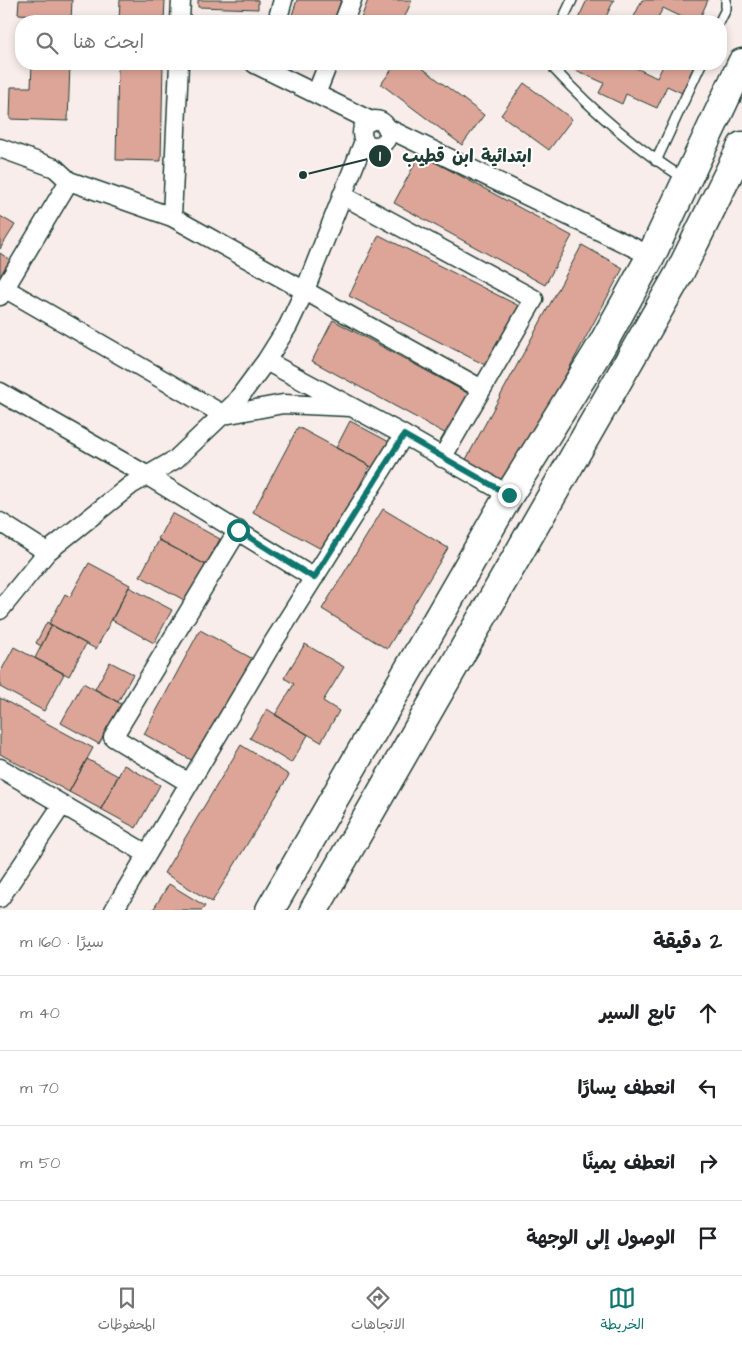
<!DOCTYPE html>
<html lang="ar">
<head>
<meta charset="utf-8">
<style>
	:root { --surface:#fff; --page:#f2f2f2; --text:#202124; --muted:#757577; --line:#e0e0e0; --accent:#0f766e }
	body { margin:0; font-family:"Architects Daughter","Playpen Sans Arabic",sans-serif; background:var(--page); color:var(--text); direction:rtl }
	.stop { position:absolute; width:15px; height:15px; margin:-11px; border:4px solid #0f766e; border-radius:50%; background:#fff }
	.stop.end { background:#0f766e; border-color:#fff; box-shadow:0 1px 5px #0008 }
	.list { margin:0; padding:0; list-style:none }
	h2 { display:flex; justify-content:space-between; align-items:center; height:65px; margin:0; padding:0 20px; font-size:21px }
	h2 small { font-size:16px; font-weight:400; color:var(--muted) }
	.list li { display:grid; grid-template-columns:32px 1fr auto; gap:15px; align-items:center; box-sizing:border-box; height:75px; padding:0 20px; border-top:1px solid var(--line) }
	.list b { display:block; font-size:19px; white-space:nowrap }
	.list em { font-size:16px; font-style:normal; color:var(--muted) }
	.icon { flex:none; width:28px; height:28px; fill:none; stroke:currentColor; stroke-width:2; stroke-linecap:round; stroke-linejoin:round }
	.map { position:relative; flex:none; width:742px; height:910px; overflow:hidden; direction:ltr }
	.search { position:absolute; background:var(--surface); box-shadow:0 2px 8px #0003; left:15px; right:15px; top:15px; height:55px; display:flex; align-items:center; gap:12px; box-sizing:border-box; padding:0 18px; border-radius:20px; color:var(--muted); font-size:19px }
	.sheet { height:365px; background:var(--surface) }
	nav { display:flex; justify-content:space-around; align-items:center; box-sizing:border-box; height:70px; border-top:1px solid var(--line); background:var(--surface); font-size:14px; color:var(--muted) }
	nav a { display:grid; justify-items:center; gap:2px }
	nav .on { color:var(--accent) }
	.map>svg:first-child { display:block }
	.building { fill:#dda598; stroke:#1f3d34 }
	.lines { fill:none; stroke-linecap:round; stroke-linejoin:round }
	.service-casing { stroke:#1f3d34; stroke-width:12 }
	.minor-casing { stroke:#1f3d34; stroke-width:21 }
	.primary-casing { stroke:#1f3d34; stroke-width:31 }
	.service { stroke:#fff; stroke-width:9 }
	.minor { stroke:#fff; stroke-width:18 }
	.primary { stroke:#fff; stroke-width:28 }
	.route { stroke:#0f766e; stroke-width:6 }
	.leader { fill:none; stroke:#1f3d34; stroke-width:2 }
	.callout-dot { fill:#1f3d34; stroke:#fff; stroke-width:2 }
	.mark-label { font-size:15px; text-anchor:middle; font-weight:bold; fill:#fff }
	.callout-label { font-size:18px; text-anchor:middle; font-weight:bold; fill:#1f3d34; stroke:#fff; stroke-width:4; stroke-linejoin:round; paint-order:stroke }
</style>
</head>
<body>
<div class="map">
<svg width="742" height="910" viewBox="0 0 742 910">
	<rect width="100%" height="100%" fill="#f8edea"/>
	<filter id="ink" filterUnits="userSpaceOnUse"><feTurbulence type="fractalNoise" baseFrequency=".02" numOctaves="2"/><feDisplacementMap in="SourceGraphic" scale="10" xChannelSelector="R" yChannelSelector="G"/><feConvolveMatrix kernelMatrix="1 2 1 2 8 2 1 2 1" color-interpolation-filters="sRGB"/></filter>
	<g filter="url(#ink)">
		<!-- building -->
		<path class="building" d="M19,0H72L71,21H33L34,15L18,14Z
			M120,0H165L164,21H119Z
			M198,0H258V9L198,7Z
			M297,0H341L334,21H290Z
			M368,0H412L403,21H360Z
			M587,0H614L604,21H577Z
			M642,0H708L699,20L703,21H685L686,19L663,8L656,21H632Z
			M32,64H70L68,121L10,119L11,87H31Z
			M118,64H163L161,161L116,160Z
			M396,64H417L484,115L462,145L381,84Z
			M575,64H636L634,67L657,78L664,64H695L682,93L667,86L657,108L626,94L622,104L599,93L604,83L573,69Z
			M524,83L572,119L549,150L501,115Z
			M420,154L572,236L545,285L394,203Z
			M0,216L15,225L0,249Z
			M379,235L521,307L491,368L349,296Z
			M582,245L623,268L505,488L463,465Z
			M0,253L10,260L0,277Z
			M333,320L471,395L450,436L312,361Z
			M350,421L393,444L379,471L336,448Z
			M298,427L370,466L325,551L253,512Z
			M383,509L448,548L387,649L322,609Z
			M172,513L220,539L206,565L158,539Z
			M159,540L206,565L186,601L140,576Z
			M89,563L130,585L96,649L49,624L65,594L70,597Z
			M129,587L172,610L154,643L112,620Z
			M47,622L52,625L41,646L36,643Z
			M52,625L86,644L69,676L35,658Z
			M200,630L253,659L197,763L144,734Z
			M305,644L344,667L323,701L339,711L321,742L275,715L294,684L284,678Z
			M14,647L64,674L44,711L0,687V673Z
			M110,662L133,674L118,702L95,689Z
			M83,683L121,704L99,744L61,723Z
			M0,698L93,748L69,792L0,754Z
			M267,709L308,735L291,763L250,738Z
			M241,745L289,775L212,902L164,873Z
			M87,759L118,776L101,809L69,792Z
			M124,765L160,785L136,828L101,809Z
			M169,884L205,906L202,910H153Z"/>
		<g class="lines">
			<defs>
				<path id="service" d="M562,21L572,0
					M720,21L726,9V0
					M555,64V70C594,112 637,149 685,179
					M656,161L701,64"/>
				<path id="minor" d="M180,21L181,0
					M277,21L283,0
					M344,21L352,0
					M255,64L371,121
					M316,94L328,64
					M362 133a13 13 0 1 1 26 0a13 13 0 1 1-26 0Z
					M387,128L651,256
					M0,148L55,168L69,181L172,217L480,388
					M342,195L534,299L442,458
					M172,217L179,64
					M4,288L224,415L283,404L351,407
					M0,296L69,181
					M266,361L404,435L509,495
					M0,392L148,476L314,578
					M0,522L47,552
					M0,610L47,552L131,485L176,459L235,403L266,361L288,326L305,290L364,141
					M0,768L147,854
					M189,783L113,737L238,530
					M0,898L62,805
					M114,910L269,649L404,435"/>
				<path id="primary" d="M270,910L509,495L602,345L651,256L742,63
					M314,910L679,274L742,146"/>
			</defs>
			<!-- service casing -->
			<use href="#service" class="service-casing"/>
			<!-- minor casing -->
			<use href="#minor" class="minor-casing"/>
			<!-- primary casing -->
			<use href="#primary" class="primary-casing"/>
			<!-- service -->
			<use href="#service" class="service"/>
			<!-- minor -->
			<use href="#minor" class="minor"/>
			<!-- primary -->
			<use href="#primary" class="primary"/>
		</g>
	</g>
	<g class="lines" filter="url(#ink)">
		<!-- route -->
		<path class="route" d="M238,530L314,578L404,435L509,495"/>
	</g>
	<!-- callouts -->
	<path class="leader" d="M303 175L380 156"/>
	<g class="callout-dot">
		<circle cx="303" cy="175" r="5"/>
		<circle cx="380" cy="156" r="12"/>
	</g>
	<g class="mark-label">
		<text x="380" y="161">1</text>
	</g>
	<g class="callout-label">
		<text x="467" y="162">ابتدائية ابن قطيب</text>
	</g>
</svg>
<div class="stop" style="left:238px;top:530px"></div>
<div class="stop end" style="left:509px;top:495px"></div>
<div class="search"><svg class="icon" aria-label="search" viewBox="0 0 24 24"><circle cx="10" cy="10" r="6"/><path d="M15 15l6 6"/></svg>ابحث هنا</div>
</div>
<section class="sheet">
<h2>2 دقيقة<small>سيرًا · 160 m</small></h2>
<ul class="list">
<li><svg class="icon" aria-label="ahead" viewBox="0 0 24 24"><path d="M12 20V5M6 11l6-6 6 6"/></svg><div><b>تابع السير</b></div><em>40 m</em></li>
<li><svg class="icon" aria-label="left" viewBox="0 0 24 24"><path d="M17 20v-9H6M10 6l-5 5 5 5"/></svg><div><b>انعطف يسارًا</b></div><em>70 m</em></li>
<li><svg class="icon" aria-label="right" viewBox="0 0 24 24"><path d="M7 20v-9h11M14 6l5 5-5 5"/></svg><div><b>انعطف يمينًا</b></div><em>50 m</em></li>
<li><svg class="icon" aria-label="arrive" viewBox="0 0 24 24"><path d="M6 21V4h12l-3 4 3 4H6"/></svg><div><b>الوصول إلى الوجهة</b></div></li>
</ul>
</section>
<nav>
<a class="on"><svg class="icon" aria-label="map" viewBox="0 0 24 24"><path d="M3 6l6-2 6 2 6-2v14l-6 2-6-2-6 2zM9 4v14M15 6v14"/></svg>الخريطة</a>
<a><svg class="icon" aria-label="directions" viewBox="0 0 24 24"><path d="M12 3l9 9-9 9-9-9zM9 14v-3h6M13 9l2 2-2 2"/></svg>الاتجاهات</a>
<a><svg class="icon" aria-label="saved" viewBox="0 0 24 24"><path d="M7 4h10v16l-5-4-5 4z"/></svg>المحفوظات</a>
</nav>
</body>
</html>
